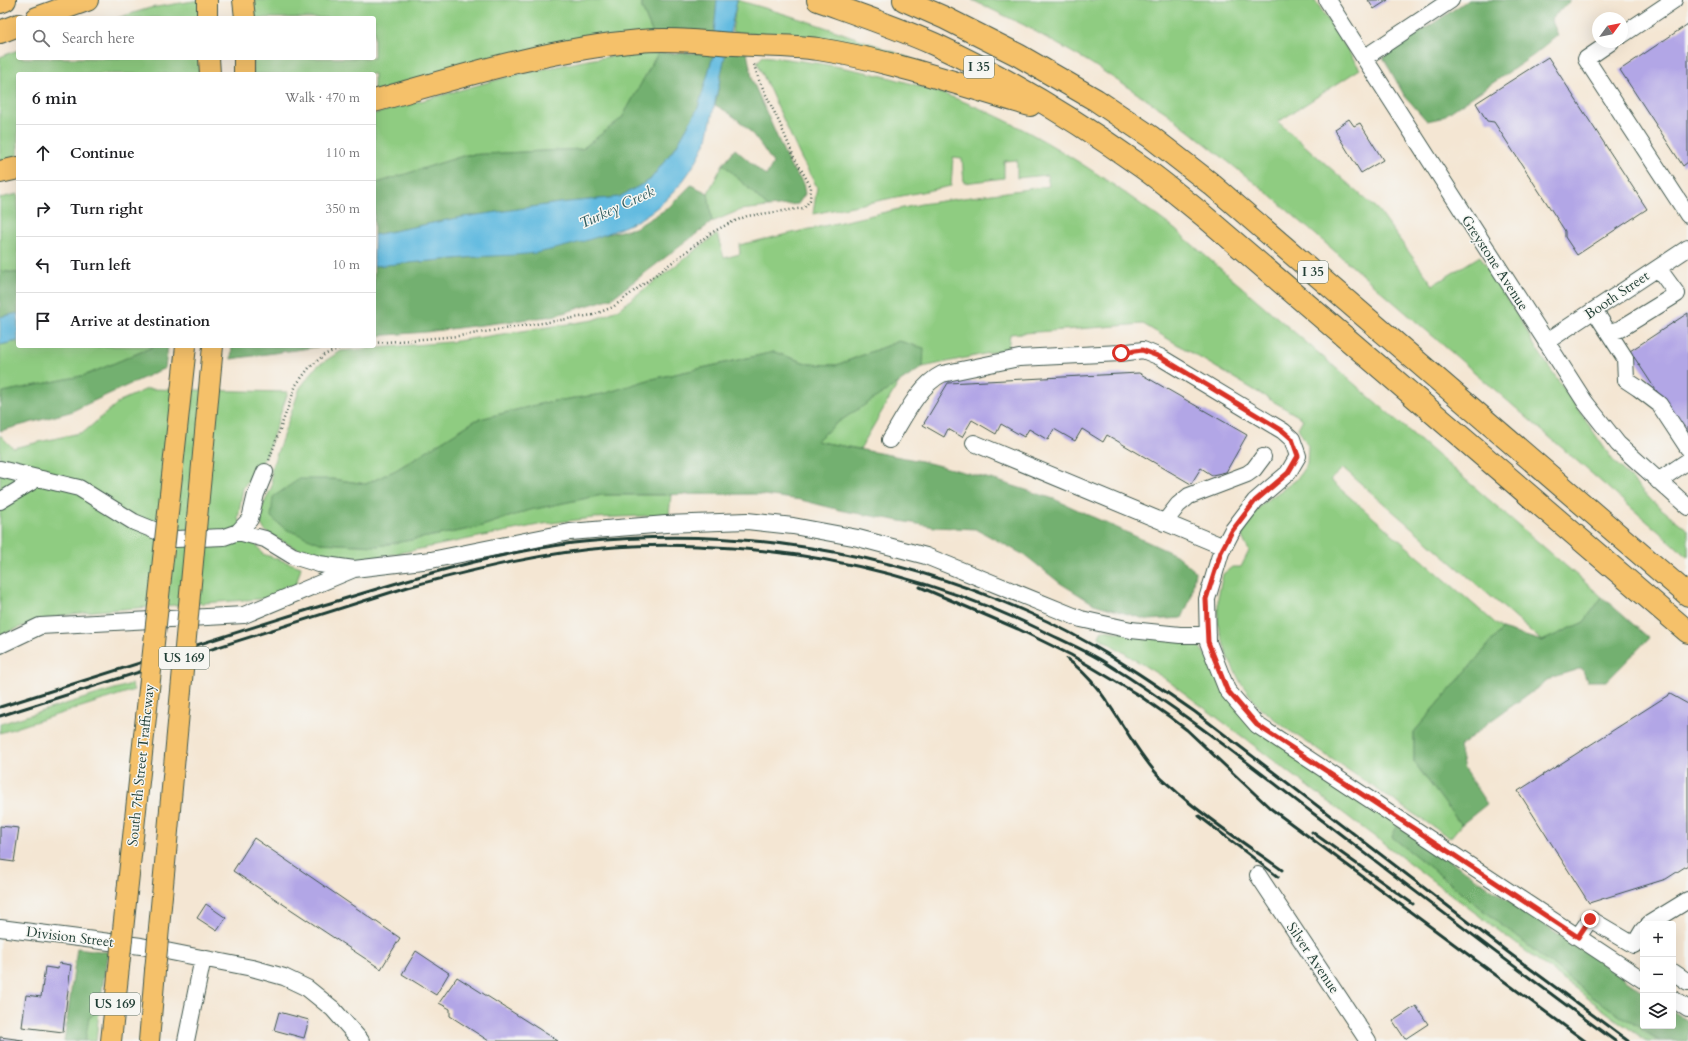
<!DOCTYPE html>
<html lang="en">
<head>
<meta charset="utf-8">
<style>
	:root { --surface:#fff; --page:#f6f6f6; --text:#202124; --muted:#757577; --line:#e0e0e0 }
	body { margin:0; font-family:Cardo,serif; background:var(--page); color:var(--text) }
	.controls { position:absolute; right:12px; bottom:12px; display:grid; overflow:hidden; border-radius:4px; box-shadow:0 4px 16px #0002 }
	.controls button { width:36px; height:36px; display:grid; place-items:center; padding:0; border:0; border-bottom:1px solid var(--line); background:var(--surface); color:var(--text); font:20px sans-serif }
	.compass { position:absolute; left:1592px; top:12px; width:36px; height:36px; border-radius:50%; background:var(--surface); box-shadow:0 4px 16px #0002; rotate:57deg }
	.stop { position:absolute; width:12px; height:12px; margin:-9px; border:3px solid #d93025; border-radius:50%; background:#fff }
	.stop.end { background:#d93025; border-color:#fff; box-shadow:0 1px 4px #0008 }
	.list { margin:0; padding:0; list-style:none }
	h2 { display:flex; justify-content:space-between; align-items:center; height:52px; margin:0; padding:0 16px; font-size:17px }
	h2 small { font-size:13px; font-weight:400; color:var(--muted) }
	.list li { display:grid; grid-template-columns:26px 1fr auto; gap:12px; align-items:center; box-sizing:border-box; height:56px; padding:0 16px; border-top:1px solid var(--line) }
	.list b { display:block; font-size:15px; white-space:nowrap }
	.list em { font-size:13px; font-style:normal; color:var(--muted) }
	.icon { flex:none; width:22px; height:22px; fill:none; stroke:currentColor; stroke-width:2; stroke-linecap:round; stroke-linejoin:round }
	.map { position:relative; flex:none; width:1688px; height:1041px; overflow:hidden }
	.search { position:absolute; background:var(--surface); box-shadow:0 4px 16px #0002; left:16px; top:16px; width:360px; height:44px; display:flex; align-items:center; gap:10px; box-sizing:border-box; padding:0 14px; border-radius:4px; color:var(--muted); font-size:15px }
	.panel { position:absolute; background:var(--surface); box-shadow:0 4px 16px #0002; left:16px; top:72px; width:360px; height:276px; border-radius:4px }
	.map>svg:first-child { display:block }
	.green { fill:#8fcc81; stroke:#57845a }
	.forest { fill:#73b06f; stroke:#497652 }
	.water { fill:#63bbe0; stroke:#417c8a }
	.building { fill:#b2a6e6 }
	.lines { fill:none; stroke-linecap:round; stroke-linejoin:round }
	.minor-casing { stroke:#3f564c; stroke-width:18 }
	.major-casing { stroke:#3f564c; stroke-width:22 }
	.highway-casing { stroke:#3f564c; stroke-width:24 }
	.path { stroke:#3f564c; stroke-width:2.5; stroke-dasharray:1 3; stroke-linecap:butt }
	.minor { stroke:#fff; stroke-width:16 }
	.major { stroke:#f5c16b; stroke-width:20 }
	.highway { stroke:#f5c16b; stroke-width:22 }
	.rail { stroke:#1f3d34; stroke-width:3 }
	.major-bridge-casing { stroke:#3f564c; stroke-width:22; stroke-linecap:butt }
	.major-bridge { stroke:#f5c16b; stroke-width:20 }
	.route { stroke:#d93025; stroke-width:5 }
	.labels { text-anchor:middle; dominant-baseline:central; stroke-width:3; stroke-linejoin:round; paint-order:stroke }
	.shield { fill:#f6f6f2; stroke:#60746d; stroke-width:1 }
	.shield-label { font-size:13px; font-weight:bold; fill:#1f3d34 }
	.street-label { font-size:14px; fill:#1f3d34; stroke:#f6f6f2 }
	.water-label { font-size:15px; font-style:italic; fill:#305c5f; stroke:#f6f6f2 }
</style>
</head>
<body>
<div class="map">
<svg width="1688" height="1041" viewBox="0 0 1688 1041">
	<rect width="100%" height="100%" fill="#f6f6f2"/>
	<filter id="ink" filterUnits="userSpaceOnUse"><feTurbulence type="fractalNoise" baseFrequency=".025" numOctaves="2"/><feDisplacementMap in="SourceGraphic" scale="8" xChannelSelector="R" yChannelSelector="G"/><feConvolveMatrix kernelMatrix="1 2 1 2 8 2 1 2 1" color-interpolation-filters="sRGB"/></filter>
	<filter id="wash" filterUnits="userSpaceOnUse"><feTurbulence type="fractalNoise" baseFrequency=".012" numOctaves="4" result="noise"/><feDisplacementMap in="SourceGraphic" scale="16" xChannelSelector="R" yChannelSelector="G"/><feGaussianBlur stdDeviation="0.9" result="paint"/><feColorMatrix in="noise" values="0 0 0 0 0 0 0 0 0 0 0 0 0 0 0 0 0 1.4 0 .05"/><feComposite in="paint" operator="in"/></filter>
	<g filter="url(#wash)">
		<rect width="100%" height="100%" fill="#f4e6d3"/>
		<!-- green -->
		<path class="green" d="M200,0V18H117L150,8Z
			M253,0H642V8L653,34L374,94V74H253V58H374V18H254Z
			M737,0C801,18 863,39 924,64L772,36L732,32Z
			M972,0H1315L1360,69L1278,122L1378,210L1433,285L1480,256L1526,329L1532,342L1612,459L1653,502L1688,530V557L1271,196L1167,113L1089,62L1024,25Z
			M18,50V58H200L199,74H18V161L0,165V57Z
			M638,52L658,53L622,118L582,149L466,155L374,184V114L514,75L588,60Z
			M763,56C812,62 862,69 909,83C1007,110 1091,167 1172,227L1602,597L1584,622L1542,641L1343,468L1330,480L1502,629L1414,732V762L1461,825L1450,838L1287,729L1258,706L1241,683L1228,658L1218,625V597L1223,574L1232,567H1241L1249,551L1242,537L1245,524L1263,503L1296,480L1307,464L1308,446L1298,428L1303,419L1143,324L1010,334L1008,349L923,367V348L899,341L837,365L809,364L774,352L648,380L603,394L548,402L476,420L396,470L366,484L332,479L320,543L378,546L476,528L530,510L602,495H671L669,515L593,518L543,524L370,559L353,560L308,554L278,539L265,531L261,524V510L272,486L271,470L300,388L317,366L341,351L450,342L594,320L617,310L717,234L724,258L740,254L739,245L921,204L1049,186L1047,175L1017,178V160L1004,161V178L964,183L962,158L953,157L951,186L813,214L817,187L801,158L757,62Z
			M723,164L768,207L740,210L712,222L708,193Z
			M18,194V273L0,271V198Z
			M18,341V346H155L86,375L3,392L0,410V345Z
			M899,382L860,449L815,441L837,423Z
			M147,389L288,392L266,456L243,488L238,519L263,554L301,567L296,585L273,598L96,611L60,616L37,621L0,635V435L13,448L84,432L120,401Z
			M1102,630L1191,641L1198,645L1208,658L1225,694L1397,825L1392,837L1594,998L1660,1041H1647L1618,1021L1215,716L1164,678L1099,637Z
			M131,684L134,690L0,733V724Z
			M99,1010L96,1041H84L89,1017Z"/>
		<!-- forest -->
		<path class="forest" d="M642,0H717L714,33L653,34L642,8Z
			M1468,0H1571L1551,19L1558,35L1534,55L1441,118L1427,121L1404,95L1383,57Z
			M726,50L747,53L753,82L789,164L803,183L805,194L798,204L768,207L723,164L735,149L766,176L773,163C756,137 744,120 715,105Z
			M658,53H714L698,108L677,145L650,180L619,197L559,203L457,218L374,235V184L466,155L582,149L622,118Z
			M691,185L708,193L712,222L612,298L553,316L426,332L374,336V266L545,251L603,235L635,228L668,208Z
			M0,271L18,273V313L0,317Z
			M899,341L924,348L923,367L837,423L816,441L921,461L998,481L1054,499L1176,555L1195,571L1191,598L1182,618L1148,620L1094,604L1060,583L1026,556L976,529L935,527L844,511L801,500L757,494L602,495L530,510L476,528L378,546L320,543L285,529L271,517L273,497L299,479H332L366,484L396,470L476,420L548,402L603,394L648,380L774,352L809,364L837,365Z
			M155,346H168L165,368L70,412L0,431V410L3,392L86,375Z
			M232,346H324L231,359Z
			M1602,597L1649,638L1607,681H1587L1582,668L1553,677L1489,722L1459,747L1464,769L1487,804L1461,825L1414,762V732L1502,629L1542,641L1584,622Z
			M1397,825L1643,991V1026H1673V1011L1688,1021V1041H1660L1594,998L1392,837Z
			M77,948L108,952L99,1010L89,1018L85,1041H64Z"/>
		<!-- water -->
		<path class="water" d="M717,0H737L707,139C693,172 672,200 640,219C615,233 574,245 546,251C524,256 499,255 477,257C442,260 408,263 374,266V235L457,218L559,203L619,197L650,180L677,145L698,108L714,53V33Z
			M18,313V341L0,345V317Z"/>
		<g id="blocks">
			<!-- building -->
			<path class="building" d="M1368,0H1388L1374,9Z
				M1688,24V162L1683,166L1620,70Z
				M1548,57L1647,209L1577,255L1565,237V231L1494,122L1487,121L1476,103Z
				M1349,119L1354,126L1360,123L1383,160L1361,173L1334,129Z
				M1688,313V432L1685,434L1630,351Z
				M1139,373L1247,435L1226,472L1212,475L1201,468L1191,484L1107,435L1103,442L1082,429L1075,441L1054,429L1048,440L1029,429L1024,437L1001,424L996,434L972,420L962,437L948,429L944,437L923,425L948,383Z
				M1670,694L1688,704V865L1666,879L1589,903L1518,791Z
				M0,826L19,828L14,862L0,860Z
				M254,838L400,938L381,969L233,871Z
				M206,904L226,918L217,931L197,918Z
				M416,951L449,973L436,995L402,974Z
				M59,963L71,965L63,1032L22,1027L26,995L41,997L45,967L58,969Z
				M457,977L558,1041H489L450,1016V1009L439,1003Z
				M1416,1006L1428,1024L1405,1039L1393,1021Z
				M279,1012L309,1020L304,1038L274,1030Z
				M0,1037L23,1040V1041H0Z"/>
		</g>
	</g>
	<g filter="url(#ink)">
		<use href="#blocks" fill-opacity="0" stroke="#3f564c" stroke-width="1"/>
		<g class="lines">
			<defs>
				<path id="minor" d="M1327,0L1585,402L1618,444L1688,507
					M1622,35L1674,0
					M1611,42L1586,59L1688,215
					M1364,58L1451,0
					M1594,310L1625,358L1626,380L1638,388L1659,404L1688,448
					M1610,332L1620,329L1677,294L1658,268
					M1546,342L1688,248
					M890,440C903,419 919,385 942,374L1019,358L1121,353L1143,350L1160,357L1283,431L1292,439L1298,456L1288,473L1255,501L1232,531L1221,552L1207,599L1208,642L1227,690L1257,725L1643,980
					M974,443L1224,547
					M0,469L79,488L134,522L176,539L224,537L238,532L250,519L256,494L265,472
					M1658,481L1688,461
					M0,501L38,478
					M1164,523L1178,505L1189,496L1247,474L1254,469L1263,457
					M238,532L265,539L293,556L319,564L354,569L431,560L570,532L666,524L747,521L793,526L858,538L926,556L1081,619L1131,630L1180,635H1208
					M0,645L40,626L244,615L354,569
					M1258,875L1368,1041
					M1649,924L1688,900
					M0,928L141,946L252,968L284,977L307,988L333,1009L361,1041
					M1578,937L1590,919L1634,945L1643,930
					M1673,972L1688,982
					M1673,999L1688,1009
					M186,1041L203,958"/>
				<path id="major" d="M207,0V18
					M243,0L245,18
					M209,58L210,74
					M244,74V58
					M111,1041L119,967
					M149,1041L155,971"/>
				<path id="highway" d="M818,0C857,14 896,27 934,44C1007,78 1076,120 1142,167C1163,182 1183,199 1204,216L1688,632
					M904,0L945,18L1018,55L1096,100L1151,137L1210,183L1688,595
					M0,2L5,0
					M37,18L87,0
					M0,32L18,25
					M374,101C462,76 549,49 640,41C671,38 703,42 734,44C762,46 791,45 818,49C890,60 960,85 1030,105
					M0,172L18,168"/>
			</defs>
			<!-- minor casing -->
			<use href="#minor" class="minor-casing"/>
			<!-- major casing -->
			<use href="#major" class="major-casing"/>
			<!-- highway casing -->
			<use href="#highway" class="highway-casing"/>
			<!-- path -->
			<path class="path" d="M374,343L459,336L593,315L613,307L711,233L728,224L747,216L804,208L810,200L811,187L794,157L780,124L759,80L753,62
				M269,460L296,385L309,368L324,355L342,347L347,346"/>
			<!-- minor -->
			<use href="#minor" class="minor"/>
			<!-- major -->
			<use href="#major" class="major"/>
			<!-- highway -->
			<use href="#highway" class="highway"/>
			<!-- rail -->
			<path class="rail" d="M920,587L1018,629L1071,655L1140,696L1170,717L1187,730L1270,808L1585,1041
				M1067,659C1108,688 1124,737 1157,774C1163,781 1172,787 1179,794C1211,822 1247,845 1282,870
				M0,707C104,674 209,641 314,608C380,588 446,567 514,553C537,549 560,544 583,542C734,526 888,550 1027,612C1087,638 1142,675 1195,712L1509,953L1628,1041
				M0,716L408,587C476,569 545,552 615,547C643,545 670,545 697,546C818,550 930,577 1039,629C1061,640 1085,650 1106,663C1177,707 1244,760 1310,811C1411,888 1512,966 1615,1041
				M1199,816L1278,877
				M1312,832L1413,904"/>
			<defs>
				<path id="major-bridge" d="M119,967L186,346
					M155,971L213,346"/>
			</defs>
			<!-- major-bridge casing -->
			<use href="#major-bridge" class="major-bridge-casing"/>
			<!-- major-bridge -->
			<use href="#major-bridge" class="major-bridge"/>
		</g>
	</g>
	<g class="lines" filter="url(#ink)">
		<!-- route -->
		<path class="route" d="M1121,353L1142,350L1160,357L1283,431L1292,439L1298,456L1288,473L1255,501L1232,531L1221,552L1206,599L1208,642L1227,690L1257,725L1578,937L1590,919"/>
	</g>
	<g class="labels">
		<!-- shield labels -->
		<g class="shield">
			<rect x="964" y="56" width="30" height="22" rx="3"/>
			<rect x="1298" y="261" width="30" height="22" rx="3"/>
			<rect x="159" y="647" width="50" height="22" rx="3"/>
			<rect x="90" y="993" width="50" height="22" rx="3"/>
		</g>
		<g class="shield-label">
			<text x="979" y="67">I 35</text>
			<text x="1313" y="272">I 35</text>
			<text x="184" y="658">US 169</text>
			<text x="115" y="1004">US 169</text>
		</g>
		<!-- street labels -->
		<g class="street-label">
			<text transform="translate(1495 263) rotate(57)">Greystone Avenue</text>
			<text transform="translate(1617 295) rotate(-34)">Booth Street</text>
			<text transform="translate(141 765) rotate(-84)">South 7th Street Trafficway</text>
			<text transform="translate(70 937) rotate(7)">Division Street</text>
			<text transform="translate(1313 958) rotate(56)">Silver Avenue</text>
		</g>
		<!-- water labels -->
		<g class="water-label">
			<text transform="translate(617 207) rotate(-25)">Turkey Creek</text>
		</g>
	</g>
</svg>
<div class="controls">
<button>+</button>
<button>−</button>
<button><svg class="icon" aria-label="layers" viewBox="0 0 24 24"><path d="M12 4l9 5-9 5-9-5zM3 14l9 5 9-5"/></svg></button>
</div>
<svg class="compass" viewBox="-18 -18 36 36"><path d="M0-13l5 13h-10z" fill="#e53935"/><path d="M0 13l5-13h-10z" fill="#757577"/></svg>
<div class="stop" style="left:1121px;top:353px"></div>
<div class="stop end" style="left:1590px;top:919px"></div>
<div class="search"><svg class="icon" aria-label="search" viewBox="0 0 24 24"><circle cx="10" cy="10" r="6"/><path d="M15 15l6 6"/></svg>Search here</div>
<section class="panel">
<h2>6 min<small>Walk · 470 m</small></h2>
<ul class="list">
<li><svg class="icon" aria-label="ahead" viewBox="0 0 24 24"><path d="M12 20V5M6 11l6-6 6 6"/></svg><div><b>Continue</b></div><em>110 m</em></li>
<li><svg class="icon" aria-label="right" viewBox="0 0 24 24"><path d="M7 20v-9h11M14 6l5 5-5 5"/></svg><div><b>Turn right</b></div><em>350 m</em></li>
<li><svg class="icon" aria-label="left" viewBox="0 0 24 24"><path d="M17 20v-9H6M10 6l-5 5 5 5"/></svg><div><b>Turn left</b></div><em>10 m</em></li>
<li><svg class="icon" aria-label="arrive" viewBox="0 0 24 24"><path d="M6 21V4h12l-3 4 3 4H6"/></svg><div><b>Arrive at destination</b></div></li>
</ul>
</section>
</div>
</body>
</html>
